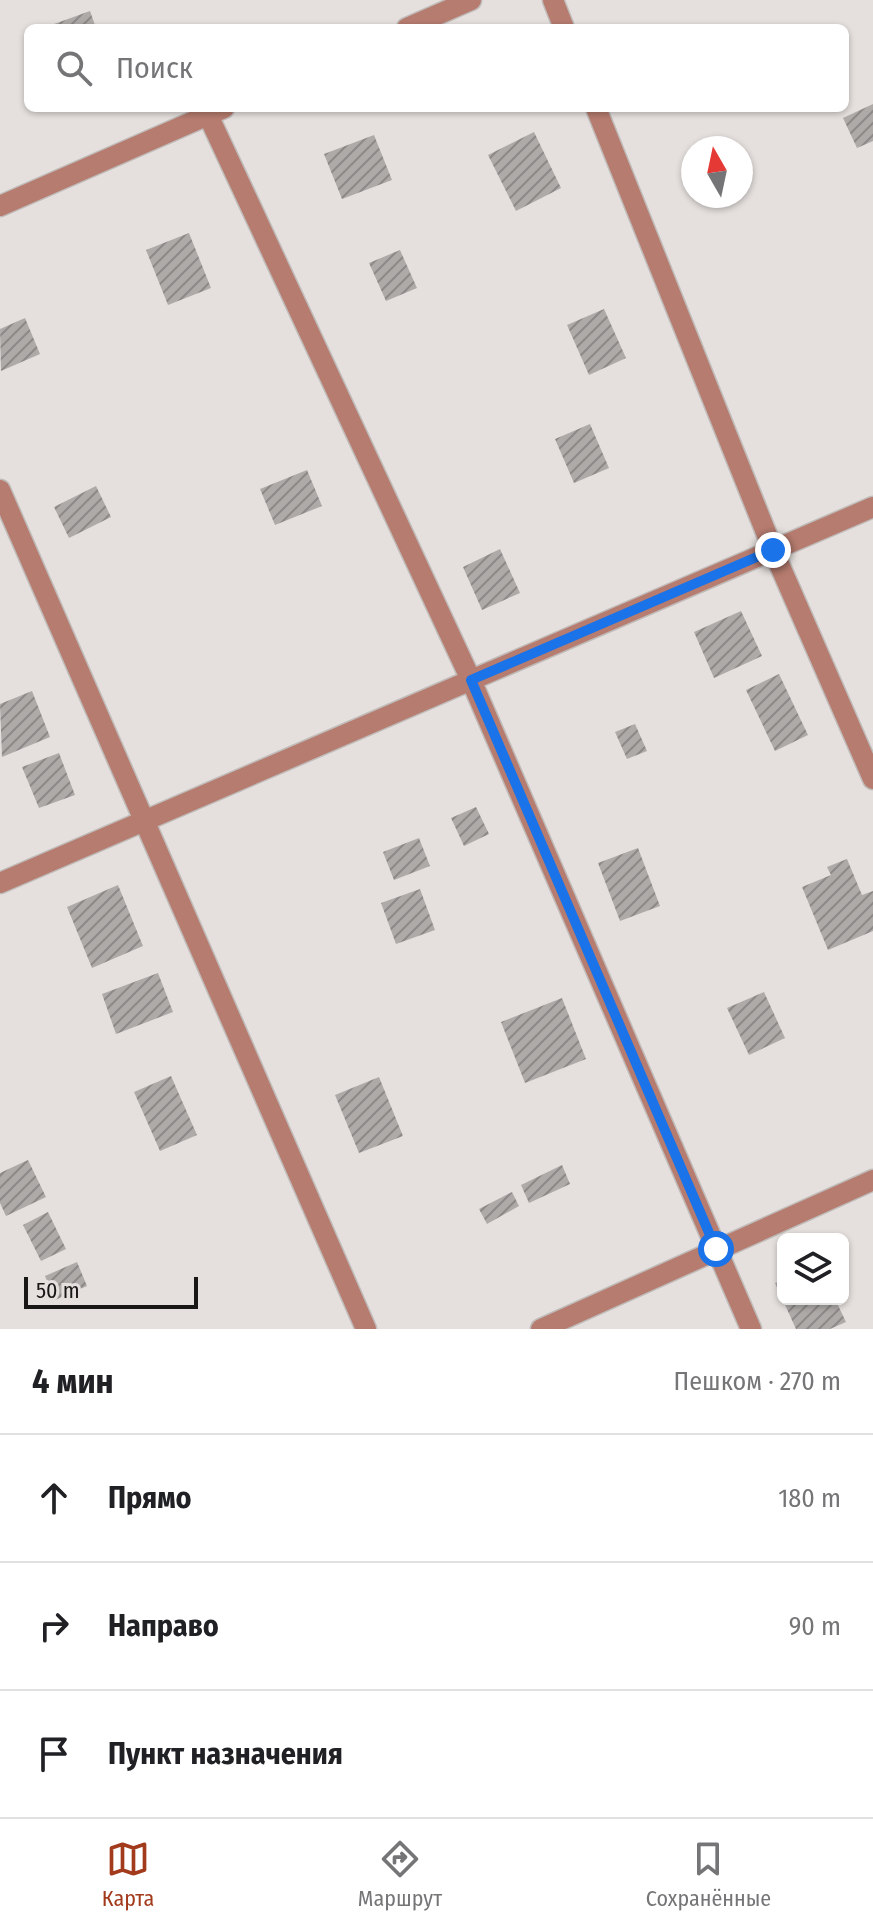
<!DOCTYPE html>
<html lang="ru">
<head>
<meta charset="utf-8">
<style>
	:root { --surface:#fff; --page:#f6f6f6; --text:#202124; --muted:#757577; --line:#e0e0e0; --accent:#a23a1c }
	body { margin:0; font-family:"Fira Sans Condensed",sans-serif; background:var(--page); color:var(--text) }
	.controls { position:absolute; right:24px; bottom:24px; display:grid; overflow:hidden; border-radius:12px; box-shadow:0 2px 6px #0004 }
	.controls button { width:72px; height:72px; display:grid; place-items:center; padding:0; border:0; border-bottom:2px solid var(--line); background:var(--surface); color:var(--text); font:40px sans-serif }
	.compass { position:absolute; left:681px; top:136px; width:72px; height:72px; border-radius:50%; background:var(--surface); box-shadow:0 2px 6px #0004; rotate:351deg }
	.scale { position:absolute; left:24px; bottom:20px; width:174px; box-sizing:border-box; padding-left:8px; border:4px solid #191716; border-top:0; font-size:22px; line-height:28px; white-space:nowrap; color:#191716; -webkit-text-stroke:6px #e5e0de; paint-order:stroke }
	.stop { position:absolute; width:24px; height:24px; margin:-18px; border:6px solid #1a73e8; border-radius:50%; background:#fff }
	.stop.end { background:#1a73e8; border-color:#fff; box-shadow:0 2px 8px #0008 }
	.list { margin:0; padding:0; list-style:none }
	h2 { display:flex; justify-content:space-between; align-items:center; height:104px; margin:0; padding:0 32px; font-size:34px }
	h2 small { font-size:26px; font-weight:400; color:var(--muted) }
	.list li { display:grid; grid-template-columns:52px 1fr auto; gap:24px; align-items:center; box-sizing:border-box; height:128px; padding:0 32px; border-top:2px solid var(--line) }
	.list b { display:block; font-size:30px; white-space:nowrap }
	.list em { font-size:26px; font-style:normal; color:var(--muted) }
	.icon { flex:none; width:44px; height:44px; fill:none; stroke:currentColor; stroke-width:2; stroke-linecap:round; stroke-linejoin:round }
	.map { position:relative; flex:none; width:873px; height:1329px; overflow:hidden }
	.search { position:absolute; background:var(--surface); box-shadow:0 2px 6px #0004; left:24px; right:24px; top:24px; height:88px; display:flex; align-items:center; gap:20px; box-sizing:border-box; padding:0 28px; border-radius:12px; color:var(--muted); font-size:30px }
	.sheet { height:488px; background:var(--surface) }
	nav { display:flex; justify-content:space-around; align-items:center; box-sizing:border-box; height:112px; border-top:2px solid var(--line); background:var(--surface); font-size:22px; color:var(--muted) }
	nav a { display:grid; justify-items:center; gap:4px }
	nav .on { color:var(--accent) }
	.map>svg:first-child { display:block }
	.building { fill:url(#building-hatch) }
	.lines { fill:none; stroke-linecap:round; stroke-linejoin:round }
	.minor-casing { stroke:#c0bcba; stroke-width:23 }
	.minor { stroke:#b67c6f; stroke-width:20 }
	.route { stroke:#1a73e8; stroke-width:10 }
</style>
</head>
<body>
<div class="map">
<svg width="873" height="1329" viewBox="0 0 873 1329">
	<defs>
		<pattern id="building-hatch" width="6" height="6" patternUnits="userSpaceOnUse" patternTransform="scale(2)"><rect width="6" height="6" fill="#aeaaa8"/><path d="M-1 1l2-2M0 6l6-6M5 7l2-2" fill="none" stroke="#8d8988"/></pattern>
	</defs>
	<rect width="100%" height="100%" fill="#e5e0de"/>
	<!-- building -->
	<path class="building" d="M90,11L96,28H43Z
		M873,104V141L857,148L843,118Z
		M534,132L561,188L516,211L488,155Z
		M374,135L392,180L342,199L324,154Z
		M189,233L211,288L168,305L146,250Z
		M400,250L417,288L386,301L369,263Z
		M604,309L626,358L589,375L567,325Z
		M25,318L40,354L1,371L0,329Z
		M590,424L609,468L574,483L555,439Z
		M307,470L322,506L275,525L260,489Z
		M96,486L111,517L69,538L54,507Z
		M500,549L520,593L482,610L463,567Z
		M741,611L762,656L714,678L694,632Z
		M779,674L808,735L775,751L746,690Z
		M32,691L50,737L2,757L0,704Z
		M635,724L647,751L627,759L615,732Z
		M59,753L75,795L39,808L22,767Z
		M476,807L489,834L464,846L451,818Z
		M419,838L430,866L394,880L383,852Z
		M638,848L660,906L620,921L598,863Z
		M847,859L862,895L873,891V931L828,950L802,887L831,875L827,867Z
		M118,885L143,946L92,968L67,907Z
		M420,889L435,930L396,944L381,903Z
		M158,973L173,1012L116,1034L102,994Z
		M764,992L785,1038L749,1055L727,1008Z
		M562,998L586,1059L525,1083L501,1022Z
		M171,1076L197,1135L160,1151L134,1092Z
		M379,1077L403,1136L359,1153L335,1095Z
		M28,1160L46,1197L6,1216L0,1203V1173Z
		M562,1165L570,1184L529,1203L521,1185Z
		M512,1192L519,1206L487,1224L479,1209Z
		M48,1212L66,1249L41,1261L23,1225Z
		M77,1262L87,1286L55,1300L45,1276Z
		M783,1280V1299H835L846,1322L830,1329H796L775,1283Z"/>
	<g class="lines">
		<defs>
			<path id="minor" d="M553,0L564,28
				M407,28L471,0
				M596,108L773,550L873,779
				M208,115L471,680L751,1329
				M0,206L224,108
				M0,490L366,1329
				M0,883L873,507
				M541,1329L873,1180"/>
		</defs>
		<!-- minor casing -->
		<use href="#minor" class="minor-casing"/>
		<!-- minor -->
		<use href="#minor" class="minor"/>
	</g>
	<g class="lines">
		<!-- route -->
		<path class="route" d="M716,1249L471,680L773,550"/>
	</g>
</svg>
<div class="controls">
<button><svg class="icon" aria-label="layers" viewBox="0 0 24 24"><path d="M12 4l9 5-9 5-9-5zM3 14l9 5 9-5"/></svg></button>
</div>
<svg class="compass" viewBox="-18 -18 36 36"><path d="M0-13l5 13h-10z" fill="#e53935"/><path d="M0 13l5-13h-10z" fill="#757577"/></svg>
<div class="scale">50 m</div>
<div class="stop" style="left:716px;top:1249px"></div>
<div class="stop end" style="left:773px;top:550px"></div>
<div class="search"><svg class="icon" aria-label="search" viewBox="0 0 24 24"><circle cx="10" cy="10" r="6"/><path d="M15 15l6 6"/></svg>Поиск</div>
</div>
<section class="sheet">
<h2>4 мин<small>Пешком · 270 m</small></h2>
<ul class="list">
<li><svg class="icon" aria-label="ahead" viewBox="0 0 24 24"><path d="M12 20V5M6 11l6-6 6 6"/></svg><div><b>Прямо</b></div><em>180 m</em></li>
<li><svg class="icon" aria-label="right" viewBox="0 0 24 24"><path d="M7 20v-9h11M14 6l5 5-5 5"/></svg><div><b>Направо</b></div><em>90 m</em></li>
<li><svg class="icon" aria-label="arrive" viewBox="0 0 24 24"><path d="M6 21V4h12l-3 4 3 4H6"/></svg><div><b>Пункт назначения</b></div></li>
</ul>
</section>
<nav>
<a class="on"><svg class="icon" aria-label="map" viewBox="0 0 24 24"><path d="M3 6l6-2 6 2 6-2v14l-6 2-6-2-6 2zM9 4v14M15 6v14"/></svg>Карта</a>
<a><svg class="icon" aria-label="directions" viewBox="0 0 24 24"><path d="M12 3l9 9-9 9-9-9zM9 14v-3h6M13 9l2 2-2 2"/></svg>Маршрут</a>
<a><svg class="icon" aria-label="saved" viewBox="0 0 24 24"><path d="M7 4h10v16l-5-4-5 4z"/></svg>Сохранённые</a>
</nav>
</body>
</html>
